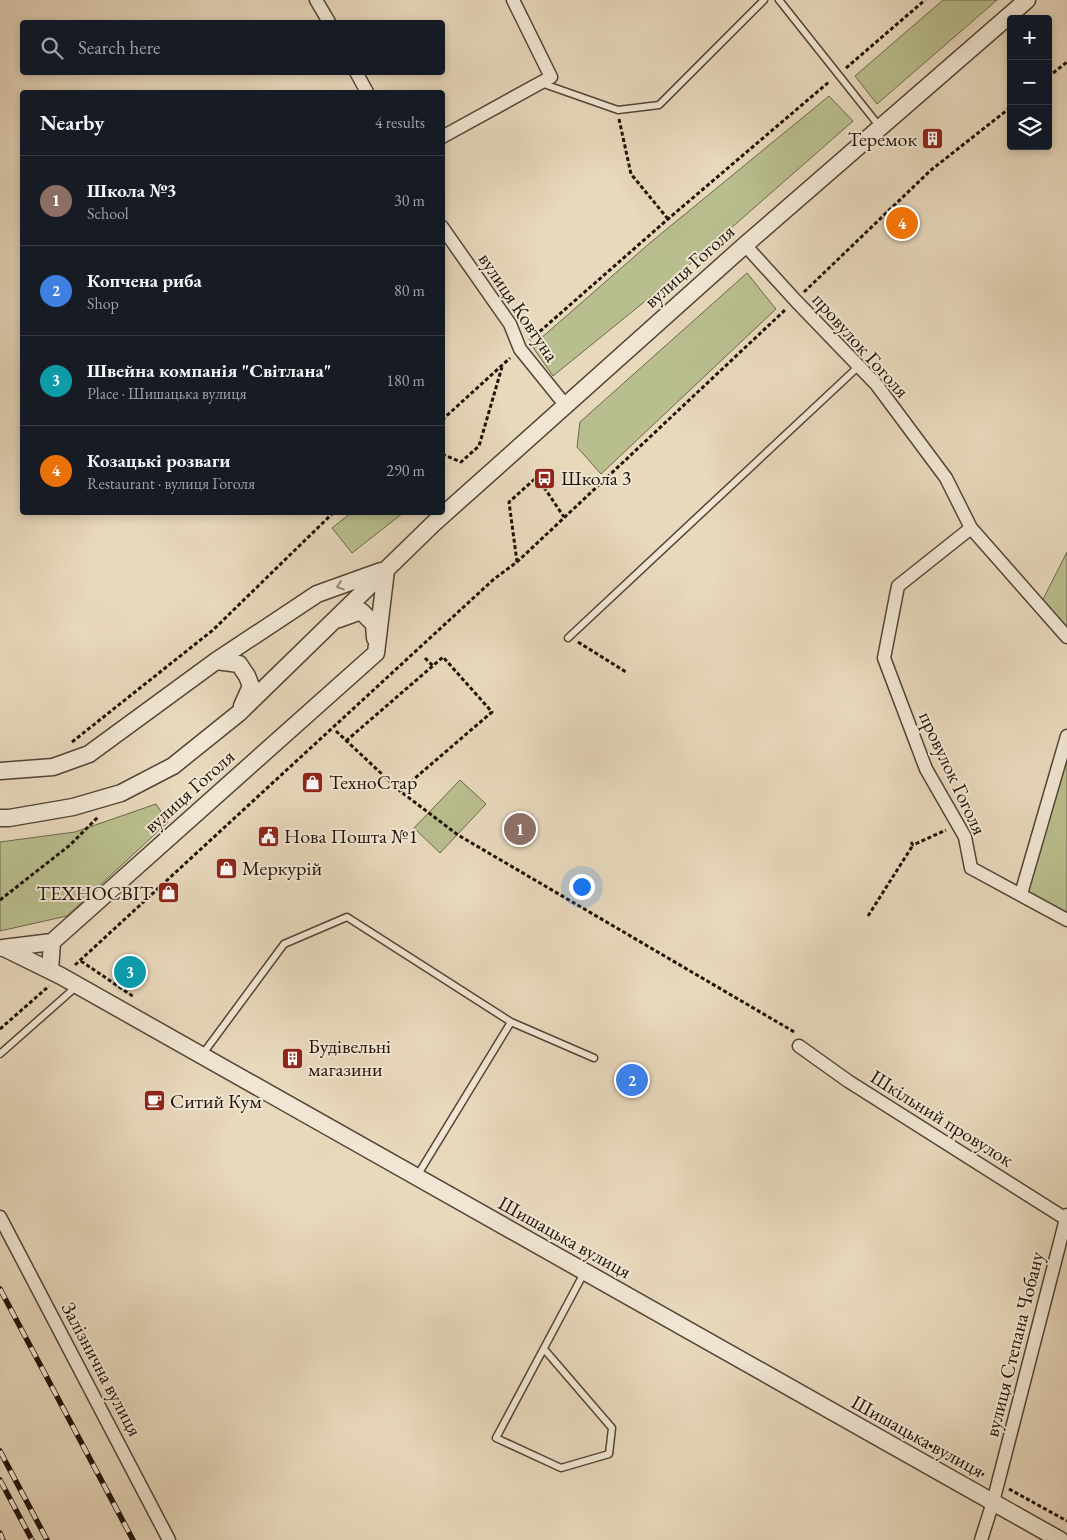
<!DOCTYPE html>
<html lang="en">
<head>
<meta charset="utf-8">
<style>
	:root { --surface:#171b24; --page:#242831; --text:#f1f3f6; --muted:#9ea1a6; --line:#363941; --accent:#0b8043 }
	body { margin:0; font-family:"EB Garamond",serif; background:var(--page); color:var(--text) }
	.controls { position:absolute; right:15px; top:15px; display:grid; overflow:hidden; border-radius:5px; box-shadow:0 2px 8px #0003 }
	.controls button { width:45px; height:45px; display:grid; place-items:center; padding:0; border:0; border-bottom:1px solid var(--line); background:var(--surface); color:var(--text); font:25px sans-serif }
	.you { position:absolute; left:581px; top:886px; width:18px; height:18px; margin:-12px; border:4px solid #fff; border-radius:50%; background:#1a73e8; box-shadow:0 0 0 8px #1a73e833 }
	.badge { display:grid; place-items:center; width:32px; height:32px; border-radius:50%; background:var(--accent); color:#fff; font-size:16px; font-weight:700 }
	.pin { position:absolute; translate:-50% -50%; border:2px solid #fff; box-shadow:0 1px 5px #0006 }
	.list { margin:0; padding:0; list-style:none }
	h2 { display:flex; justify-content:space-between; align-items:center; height:65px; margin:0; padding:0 20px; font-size:21px }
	h2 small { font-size:16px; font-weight:400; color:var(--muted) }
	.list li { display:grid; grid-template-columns:32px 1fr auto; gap:15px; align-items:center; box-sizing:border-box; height:90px; padding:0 20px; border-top:1px solid var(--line) }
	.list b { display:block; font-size:19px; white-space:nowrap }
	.list p { margin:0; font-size:16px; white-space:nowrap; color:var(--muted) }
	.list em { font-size:16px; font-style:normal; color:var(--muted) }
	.icon { flex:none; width:28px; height:28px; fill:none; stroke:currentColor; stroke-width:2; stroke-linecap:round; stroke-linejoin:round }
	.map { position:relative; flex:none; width:1067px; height:1540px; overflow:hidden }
	.search { position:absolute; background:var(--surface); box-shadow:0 2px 8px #0003; left:20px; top:20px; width:425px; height:55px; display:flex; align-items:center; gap:12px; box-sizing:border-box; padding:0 18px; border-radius:5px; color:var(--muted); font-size:19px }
	.panel { position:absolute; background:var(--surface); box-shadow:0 2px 8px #0003; left:20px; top:90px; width:425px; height:425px; border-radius:5px }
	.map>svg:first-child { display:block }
	.green { fill:#b9be8e; stroke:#6c684b }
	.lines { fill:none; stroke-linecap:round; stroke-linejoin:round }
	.service-casing { stroke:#524435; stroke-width:9 }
	.minor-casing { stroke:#524435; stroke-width:15 }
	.tertiary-casing { stroke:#524435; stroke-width:19 }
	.path { stroke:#201308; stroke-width:3; stroke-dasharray:4 2.5; stroke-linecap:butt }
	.service { stroke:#f0e6d3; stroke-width:6 }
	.minor { stroke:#f0e6d3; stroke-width:12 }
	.tertiary { stroke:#f0e6d3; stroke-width:16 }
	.rail-casing { stroke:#201308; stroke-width:5.5 }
	.rail { stroke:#f0e6d3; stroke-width:4; stroke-dasharray:11; stroke-linecap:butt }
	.oneway { stroke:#928778 }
	.labels { text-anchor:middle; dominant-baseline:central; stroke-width:4; stroke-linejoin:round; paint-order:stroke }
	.poi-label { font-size:20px; fill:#201308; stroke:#f0e6d3; text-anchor:start }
	.street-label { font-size:20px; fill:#201308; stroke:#f0e6d3 }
</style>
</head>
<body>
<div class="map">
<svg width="1067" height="1540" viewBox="0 0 1067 1540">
	<rect width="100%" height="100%" fill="#e8d8bc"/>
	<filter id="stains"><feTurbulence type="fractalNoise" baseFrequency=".004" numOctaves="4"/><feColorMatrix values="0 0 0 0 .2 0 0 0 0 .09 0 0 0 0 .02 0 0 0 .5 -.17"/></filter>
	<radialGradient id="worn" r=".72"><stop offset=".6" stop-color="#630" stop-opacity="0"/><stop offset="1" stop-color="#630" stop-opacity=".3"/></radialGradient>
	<!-- green -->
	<path class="green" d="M943,0H997L877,104L855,76Z
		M829,96L853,121L681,272L553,376L532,346L651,242Z
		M747,273L776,309L601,474L577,447L580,422Z
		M351,513V512L403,513L352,553L332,528Z
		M1067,552V637L1040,605Z
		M1067,736V922L1021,894Z
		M460,780L486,804L440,853L414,828Z
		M156,804L168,822L67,916L0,931V842L75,832Z"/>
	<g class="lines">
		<defs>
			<path id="service" d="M779,0L880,127
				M541,83L618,110L659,105L764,0
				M568,638L859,366
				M511,1022L594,1058
				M0,1054L77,986
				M202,1055L284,944L347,917L511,1022L417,1176
				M544,1349L612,1428L609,1454L561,1468L496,1438L584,1273"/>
			<path id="minor" d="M316,0L329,22
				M356,72L367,92
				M442,137L551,77L513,0
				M442,227L510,324L520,349L566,406
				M745,245L796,301L876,384L946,478L971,528L1067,637
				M971,528L898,586L884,658L926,769L965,837L971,868L1067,920
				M1021,894L1067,736
				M799,1046L848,1081L1066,1219
				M0,1217L169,1540
				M981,1540L993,1502L1067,1215"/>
			<path id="tertiary" d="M339,619L361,611L374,624L375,638
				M216,661L239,664L247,676L251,686L242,706
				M0,771L53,767L89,754L216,661L317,594L381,571
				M0,818H9L73,807L121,793L173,766L239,713L433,524L745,245L1027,0
				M3,948L52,942
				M4,948L61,976L1060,1540
				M50,970L52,942L376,653L386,570"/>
		</defs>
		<!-- service casing -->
		<use href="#service" class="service-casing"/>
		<!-- minor casing -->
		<use href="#minor" class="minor-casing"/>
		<!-- tertiary casing -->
		<use href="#tertiary" class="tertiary-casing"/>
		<!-- path -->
		<path class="path" d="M846,68L925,0
			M1048,77L1067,62
			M619,119L631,174L668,219
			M804,292L931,170L1011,107
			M530,340L668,219L830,81
			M442,420L510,358
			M442,454L461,462L479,446L502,367
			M517,562L509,502L537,477L564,517
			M578,642L626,672
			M425,658L433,666
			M336,731L400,791L458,835L796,1033
			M346,741L443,657L492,712L400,791
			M72,742L213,630L334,512
			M911,842L913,845L946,830
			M0,900L70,845L98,817
			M868,916L913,845
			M81,961L134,997
			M75,965L494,579L517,562L785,310
			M0,1029L49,986
			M923,1442L986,1476
			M1009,1489L1067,1521"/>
		<!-- service -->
		<use href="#service" class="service"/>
		<!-- minor -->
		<use href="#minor" class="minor"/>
		<!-- tertiary -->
		<use href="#tertiary" class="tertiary"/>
		<defs>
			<path id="rail" d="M0,1289L133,1540
				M0,1451L47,1540
				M0,1480L32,1540
				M0,1533L3,1540"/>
		</defs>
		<!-- rail casing -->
		<use href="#rail" class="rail-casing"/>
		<!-- rail -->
		<use href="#rail" class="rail"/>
	</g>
	<!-- one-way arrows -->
	<defs><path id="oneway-chevron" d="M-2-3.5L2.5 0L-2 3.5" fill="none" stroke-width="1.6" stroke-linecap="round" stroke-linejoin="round" transform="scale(1.25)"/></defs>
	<use class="oneway" href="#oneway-chevron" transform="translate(340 586) rotate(161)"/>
	<!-- icons -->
	<defs>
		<symbol id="building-square" viewBox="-11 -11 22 22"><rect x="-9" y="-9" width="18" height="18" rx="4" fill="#8f2418" stroke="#f0e6d3"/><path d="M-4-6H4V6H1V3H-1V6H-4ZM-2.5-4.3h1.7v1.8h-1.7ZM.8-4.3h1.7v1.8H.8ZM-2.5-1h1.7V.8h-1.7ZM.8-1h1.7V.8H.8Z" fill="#fff"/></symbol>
		<symbol id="bus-square" viewBox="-11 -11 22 22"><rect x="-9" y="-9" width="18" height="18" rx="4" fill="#8f2418" stroke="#f0e6d3"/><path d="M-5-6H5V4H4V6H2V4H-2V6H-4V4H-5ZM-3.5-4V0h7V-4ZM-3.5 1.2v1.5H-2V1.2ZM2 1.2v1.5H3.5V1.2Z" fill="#fff"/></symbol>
		<symbol id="shop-square" viewBox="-11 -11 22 22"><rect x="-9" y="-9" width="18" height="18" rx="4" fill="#8f2418" stroke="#f0e6d3"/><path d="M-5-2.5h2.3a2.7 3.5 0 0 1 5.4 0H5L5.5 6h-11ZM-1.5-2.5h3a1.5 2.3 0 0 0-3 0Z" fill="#fff"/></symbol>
		<symbol id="civic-square" viewBox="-11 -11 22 22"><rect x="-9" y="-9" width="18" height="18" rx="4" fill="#8f2418" stroke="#f0e6d3"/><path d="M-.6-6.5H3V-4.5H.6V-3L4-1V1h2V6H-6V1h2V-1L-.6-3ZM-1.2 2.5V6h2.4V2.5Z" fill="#fff"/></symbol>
		<symbol id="cafe-square" viewBox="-11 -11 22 22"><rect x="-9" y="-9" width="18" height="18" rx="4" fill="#8f2418" stroke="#f0e6d3"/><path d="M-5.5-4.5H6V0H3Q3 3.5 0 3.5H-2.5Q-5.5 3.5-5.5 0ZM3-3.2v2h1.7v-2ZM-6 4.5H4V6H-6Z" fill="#fff"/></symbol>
	</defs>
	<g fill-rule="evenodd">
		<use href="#building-square" x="920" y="126" width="25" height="25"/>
		<use href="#bus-square" x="532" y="466" width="25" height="25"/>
		<use href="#shop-square" x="300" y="770" width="25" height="25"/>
		<use href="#civic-square" x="256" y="824" width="25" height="25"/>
		<use href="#shop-square" x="214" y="856" width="25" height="25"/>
		<use href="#shop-square" x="156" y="880" width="25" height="25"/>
		<use href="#building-square" x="280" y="1046" width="25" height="25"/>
		<use href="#cafe-square" x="142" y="1088" width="25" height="25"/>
	</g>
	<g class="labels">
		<!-- poi labels -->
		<g class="poi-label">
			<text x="917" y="139" text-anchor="end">Теремок</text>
			<text x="561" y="478">Школа 3</text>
			<text x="329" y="782">ТехноСтар</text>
			<text x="284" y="836">Нова Пошта №1</text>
			<text x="242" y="868">Меркурій</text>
			<text x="153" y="893" text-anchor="end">ТЕХНОСВІТ</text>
			<text x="308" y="1046">Будівельні<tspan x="308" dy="23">магазини</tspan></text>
			<text x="170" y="1101">Ситий Кум</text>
		</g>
		<!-- street labels -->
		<g class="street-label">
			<text transform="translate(689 266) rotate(-42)">вулиця Гоголя</text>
			<text transform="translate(519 307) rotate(56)">вулиця Ковтуна</text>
			<text transform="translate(861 345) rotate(48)">провулок Гоголя</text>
			<text transform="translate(953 773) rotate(65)">провулок Гоголя</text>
			<text transform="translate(189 791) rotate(-42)">вулиця Гоголя</text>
			<text transform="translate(942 1118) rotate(32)">Шкільний провулок</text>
			<text transform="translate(565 1237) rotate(29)">Шишацька вулиця</text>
			<text transform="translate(1014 1344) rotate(-76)">вулиця Степана Чобану</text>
			<text transform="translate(102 1369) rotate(62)">Залізнична вулиця</text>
			<text transform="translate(918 1436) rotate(29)">Шишацька вулиця</text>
		</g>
	</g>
	<rect width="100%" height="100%" filter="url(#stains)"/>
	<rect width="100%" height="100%" fill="url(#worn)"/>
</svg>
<div class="controls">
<button>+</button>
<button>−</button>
<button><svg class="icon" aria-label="layers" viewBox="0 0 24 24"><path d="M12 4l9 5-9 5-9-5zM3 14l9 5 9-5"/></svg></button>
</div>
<div class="you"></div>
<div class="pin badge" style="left:520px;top:829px;background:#8d6e63">1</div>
<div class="pin badge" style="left:632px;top:1080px;background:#3f7fe0">2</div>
<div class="pin badge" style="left:130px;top:972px;background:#0f9aa8">3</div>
<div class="pin badge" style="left:902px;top:223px;background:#e8710a">4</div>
<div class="search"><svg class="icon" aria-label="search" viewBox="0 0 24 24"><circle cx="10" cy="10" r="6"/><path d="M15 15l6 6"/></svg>Search here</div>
<section class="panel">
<h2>Nearby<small>4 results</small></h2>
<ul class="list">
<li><span class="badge" style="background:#8d6e63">1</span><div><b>Школа №3</b><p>School</p></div><em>30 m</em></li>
<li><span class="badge" style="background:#3f7fe0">2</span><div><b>Копчена риба</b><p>Shop</p></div><em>80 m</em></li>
<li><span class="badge" style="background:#0f9aa8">3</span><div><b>Швейна компанія &quot;Світлана&quot;</b><p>Place · Шишацька вулиця</p></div><em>180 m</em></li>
<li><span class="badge" style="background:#e8710a">4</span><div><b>Козацькі розваги</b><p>Restaurant · вулиця Гоголя</p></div><em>290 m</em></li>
</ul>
</section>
</div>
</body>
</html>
